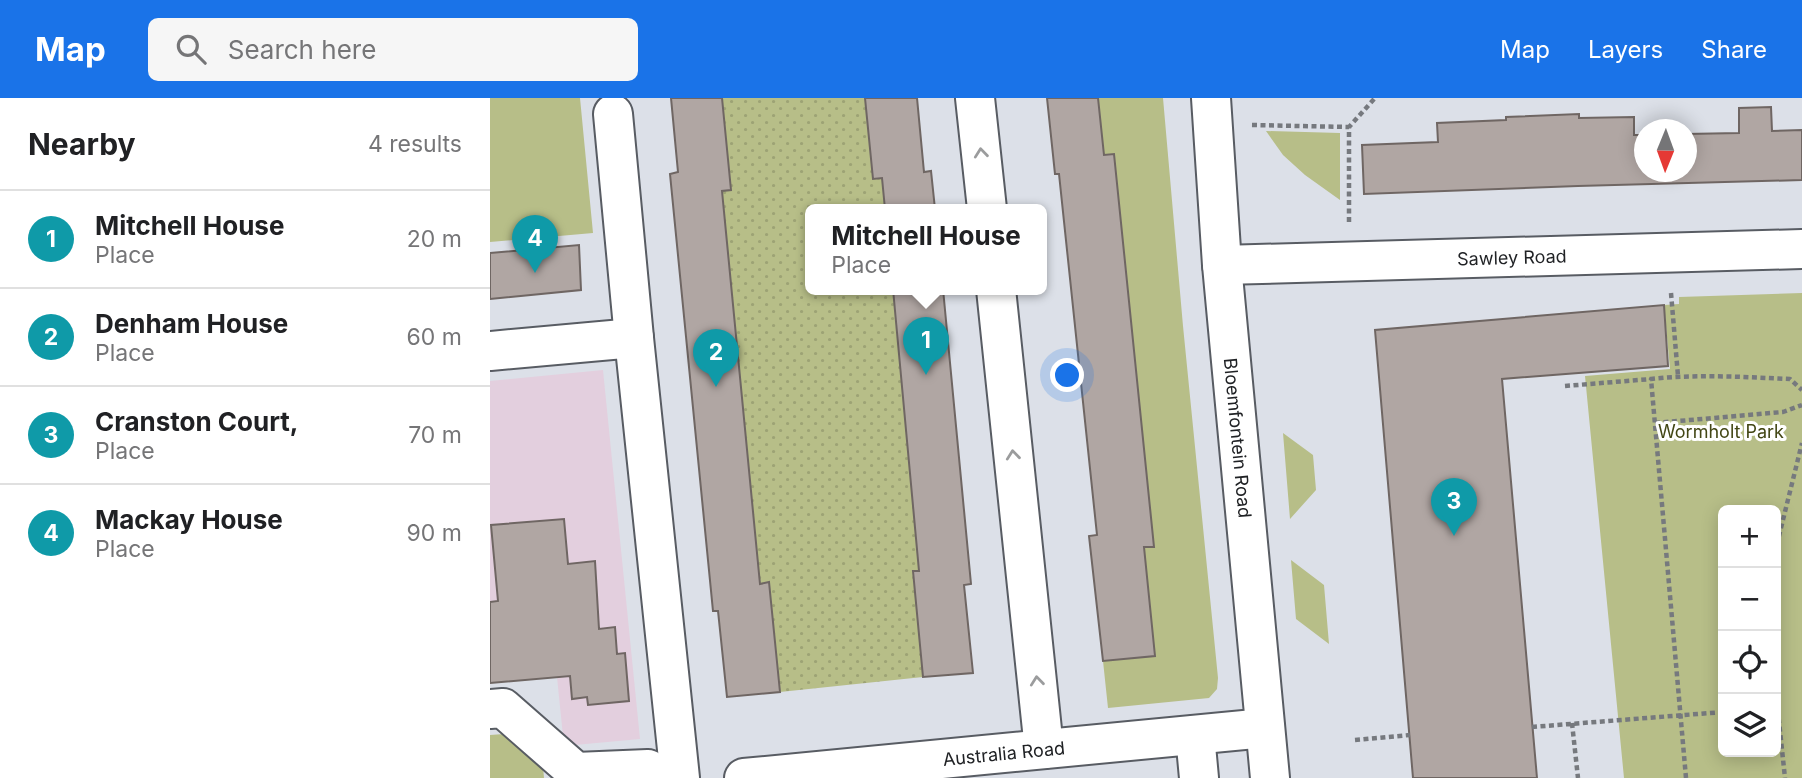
<!DOCTYPE html>
<html lang="en">
<head>
<meta charset="utf-8">
<style>
	:root { --surface:#fff; --page:#f6f6f6; --text:#202124; --muted:#757577; --line:#e0e0e0; --accent:#1a73e8 }
	body { margin:0; font-family:Inter,sans-serif; background:var(--page); color:var(--text) }
	.controls { position:absolute; right:21px; bottom:21px; display:grid; overflow:hidden; border-radius:10px; box-shadow:0 4px 18px #0003 }
	.controls button { width:63px; height:63px; display:grid; place-items:center; padding:0; border:0; border-bottom:2px solid var(--line); background:var(--surface); color:var(--text); font:35px sans-serif }
	.compass { position:absolute; left:1144px; top:21px; width:63px; height:63px; border-radius:50%; background:var(--surface); box-shadow:0 4px 18px #0003; rotate:181deg }
	.you { position:absolute; left:578px; top:278px; width:24px; height:24px; margin:-18px; border:5px solid #fff; border-radius:50%; background:#1a73e8; box-shadow:0 0 0 10px #1a73e833 }
	.badge { display:grid; place-items:center; width:46px; height:46px; border-radius:50%; background:var(--accent); color:#fff; font-size:23px; font-weight:700 }
	.pin { position:absolute; translate:-50% -58px; filter:drop-shadow(0 2px 4px #0008) }
	.pin::after { content:''; position:absolute; top:37px; width:24px; height:21px; background:inherit; clip-path:polygon(0 0,100% 0,50% 100%) }
	.popup { position:absolute; left:315px; top:106px; width:242px; height:91px; box-sizing:border-box; display:grid; place-content:center; border-radius:10px; background:var(--surface); filter:drop-shadow(0 2px 5px #0005); font-size:23px; white-space:nowrap; color:var(--muted) }
	.popup b { font-size:26px; color:var(--text) }
	.popup::after { content:''; position:absolute; left:50%; top:100%; margin-left:-14px; border:14px solid transparent; border-top-color:var(--surface) }
	.list { margin:0; padding:0; list-style:none }
	h2 { display:flex; justify-content:space-between; align-items:center; height:91px; margin:0; padding:0 28px; font-size:30px }
	h2 small { font-size:23px; font-weight:400; color:var(--muted) }
	.list li { display:grid; grid-template-columns:46px 1fr auto; gap:21px; align-items:center; box-sizing:border-box; height:98px; padding:0 28px; border-top:2px solid var(--line) }
	.list b { display:block; font-size:26px; white-space:nowrap }
	.list p { margin:0; font-size:23px; white-space:nowrap; color:var(--muted) }
	.list em { font-size:23px; font-style:normal; color:var(--muted) }
	.icon { flex:none; width:38px; height:38px; fill:none; stroke:currentColor; stroke-width:2; stroke-linecap:round; stroke-linejoin:round }
	.map { position:relative; flex:none; width:1312px; height:680px; overflow:hidden }
	header { display:flex; align-items:center; gap:42px; box-sizing:border-box; height:98px; padding:0 35px; background:var(--accent); color:#fff }
	header strong { font-size:33px }
	nav { display:flex; gap:38px; margin-inline-start:auto; font-size:24px }
	.search { width:490px; height:63px; background:var(--page); display:flex; align-items:center; gap:18px; box-sizing:border-box; padding:0 24px; border-radius:10px; color:var(--muted); font-size:26px }
	main { display:flex }
	aside { flex:1; background:var(--surface) }
	.map>svg:first-child { display:block }
	.education { fill:#e3cfde }
	.green { fill:#b7be88; fill-rule:evenodd }
	.garden { fill:url(#garden-dots) }
	.building { fill:#b0a6a3; stroke:#6f6663; stroke-width:2 }
	.lines { fill:none; stroke-linecap:round; stroke-linejoin:round }
	.minor-casing { stroke:#585c63; stroke-width:42 }
	.path { stroke:#76797e; stroke-width:4.5; stroke-dasharray:5 3.5; stroke-linecap:butt }
	.minor { stroke:#fff; stroke-width:38 }
	.oneway { stroke:#9b9c9d }
	.labels { text-anchor:middle; dominant-baseline:central; stroke-width:6; stroke-linejoin:round; paint-order:stroke }
	.street-label { font-size:18px; fill:#202225; stroke:#fff }
	.park-label { font-size:18px; fill:#434715; stroke:#fff }
</style>
</head>
<body>
<header>
<strong>Map</strong>
<div class="search"><svg class="icon" aria-label="search" viewBox="0 0 24 24"><circle cx="10" cy="10" r="6"/><path d="M15 15l6 6"/></svg>Search here</div>
<nav><a>Map</a><a>Layers</a><a>Share</a></nav>
</header>
<main>
<aside>
<h2>Nearby<small>4 results</small></h2>
<ul class="list">
<li><span class="badge" style="background:#0f9aa8">1</span><div><b>Mitchell House</b><p>Place</p></div><em>20 m</em></li>
<li><span class="badge" style="background:#0f9aa8">2</span><div><b>Denham House</b><p>Place</p></div><em>60 m</em></li>
<li><span class="badge" style="background:#0f9aa8">3</span><div><b>Cranston Court,</b><p>Place</p></div><em>70 m</em></li>
<li><span class="badge" style="background:#0f9aa8">4</span><div><b>Mackay House</b><p>Place</p></div><em>90 m</em></li>
</ul>
</aside>
<div class="map">
<svg width="1312" height="680" viewBox="0 0 1312 680">
	<defs>
		<pattern id="garden-dots" width="8" height="8" patternUnits="userSpaceOnUse" patternTransform="scale(1.75)"><rect width="8" height="8" fill="#b7be88"/><path d="M2 2h.1M6 6h.1" fill="none" stroke="#9da375" stroke-width="1.8" stroke-linecap="round"/></pattern>
	</defs>
	<rect width="100%" height="100%" fill="#dce0e8"/>
	<!-- education -->
	<path class="education" d="M113,272L150,641L74,648L67,579L0,585V283Z"/>
	<!-- green -->
	<path class="green" d="M0,0H90L103,135L0,144Z
		M608,0H673L693,228L728,580L727,591L719,600L618,610L613,563L665,558L654,449L664,448L624,56L614,57Z
		M776,33L850,35V102L815,77L793,57Z
		M1312,195V680H1134L1095,278L1180,271L1174,207L1189,206V199ZM1233,412H1286V654H1233Z
		M793,335L823,357L826,392L800,421Z
		M801,462L834,487L839,546L806,521Z
		M14,636L52,657L54,680H0V637Z"/>
	<!-- garden -->
	<path class="garden" d="M232,0H375L383,80H392L395,111H320V191H403L429,473L424,474L433,579L290,594L279,485L270,486L232,93L241,91Z"/>
	<!-- building -->
	<path class="building" d="M181,0H232L241,92L232,93L270,486L279,484L290,594L237,599L228,513H223L180,76L188,74Z
		M375,0H427L434,74L441,73L445,111H395L392,80L383,81Z
		M557,0H608L614,57L624,56L664,449H654L665,558L613,563L599,438L607,437L569,76H565Z
		M1281,9L1282,33L1312,32V82L1088,88L874,96L872,47L948,44L947,25L1016,22V19L1089,16V20L1144,19V37H1154V74H1196V36L1249,35V10Z
		M89,147L91,192L0,201V155Z
		M403,191H453L481,486L474,487L483,575L433,579L423,473H429Z
		M1174,207L1178,268L1012,281L1047,680H923L885,232Z
		M74,421L78,466L105,463L109,531L125,529L127,556L135,555L139,603L98,607L97,599L82,601L80,578L0,585V504L8,503L1,427Z"/>
	<g class="lines">
		<defs>
			<g id="minor">
				<path d="M485,0L497,111"/>
				<path id="s1" d="M721,0L732,167L780,680"/>
				<path d="M123,16L144,240L190,680"/>
				<path id="s2" d="M732,167L1312,151"/>
				<path d="M506,191L554,651"/>
				<path d="M0,253L144,240"/>
				<path d="M0,611L13,610L86,674L158,671L159,680"/>
				<path d="M705,637L709,680"/>
				<path id="s3" d="M254,680L775,630"/>
			</g>
		</defs>
		<!-- minor casing -->
		<use href="#minor" class="minor-casing"/>
		<!-- path -->
		<path class="path" d="M762,27L859,29
			M859,124V29L885,0
			M1181,195L1188,278
			M1075,288L1161,281
			M1165,325L1293,314L1312,307
			M1286,498L1289,438L1312,345
			M1286,595L1295,680
			M1082,625L1088,680
			M1042,629L1233,614
			M865,642L920,637
			M1196,680L1161,281C1208,276 1254,279 1300,281L1312,292"/>
		<!-- minor -->
		<use href="#minor" class="minor"/>
	</g>
	<!-- one-way arrows -->
	<defs><path id="oneway-chevron" d="M-2-3.5L2.5 0L-2 3.5" fill="none" stroke-width="1.6" stroke-linecap="round" stroke-linejoin="round" transform="scale(1.75)"/></defs>
	<g class="oneway">
		<use href="#oneway-chevron" transform="translate(491 55) rotate(-96)"/>
		<use href="#oneway-chevron" transform="translate(523 357) rotate(-96)"/>
		<use href="#oneway-chevron" transform="translate(547 583) rotate(-96)"/>
	</g>
	<g class="labels">
		<!-- street labels -->
		<g class="street-label">
			<text stroke="none"><textPath href="#s2" startOffset="290">Sawley Road</textPath></text>
			<text stroke="none"><textPath href="#s1" startOffset="341">Bloemfontein Road</textPath></text>
			<text stroke="none"><textPath href="#s3" startOffset="261">Australia Road</textPath></text>
		</g>
		<!-- park labels -->
		<g class="park-label">
			<text x="1231" y="333">Wormholt Park</text>
		</g>
	</g>
</svg>
<div class="controls">
<button>+</button>
<button>−</button>
<button><svg class="icon" aria-label="locate" viewBox="0 0 24 24"><circle cx="12" cy="12" r="6"/><path d="M12 2v4M12 18v4M2 12h4M18 12h4"/></svg></button>
<button><svg class="icon" aria-label="layers" viewBox="0 0 24 24"><path d="M12 4l9 5-9 5-9-5zM3 14l9 5 9-5"/></svg></button>
</div>
<svg class="compass" viewBox="-18 -18 36 36"><path d="M0-13l5 13h-10z" fill="#e53935"/><path d="M0 13l5-13h-10z" fill="#757577"/></svg>
<div class="you"></div>
<div class="pin badge" style="left:436px;top:277px;background:#0f9aa8">1</div>
<div class="popup"><b>Mitchell House</b>Place</div>
<div class="pin badge" style="left:226px;top:289px;background:#0f9aa8">2</div>
<div class="pin badge" style="left:964px;top:438px;background:#0f9aa8">3</div>
<div class="pin badge" style="left:45px;top:175px;background:#0f9aa8">4</div>
</div>
</main>
</body>
</html>
